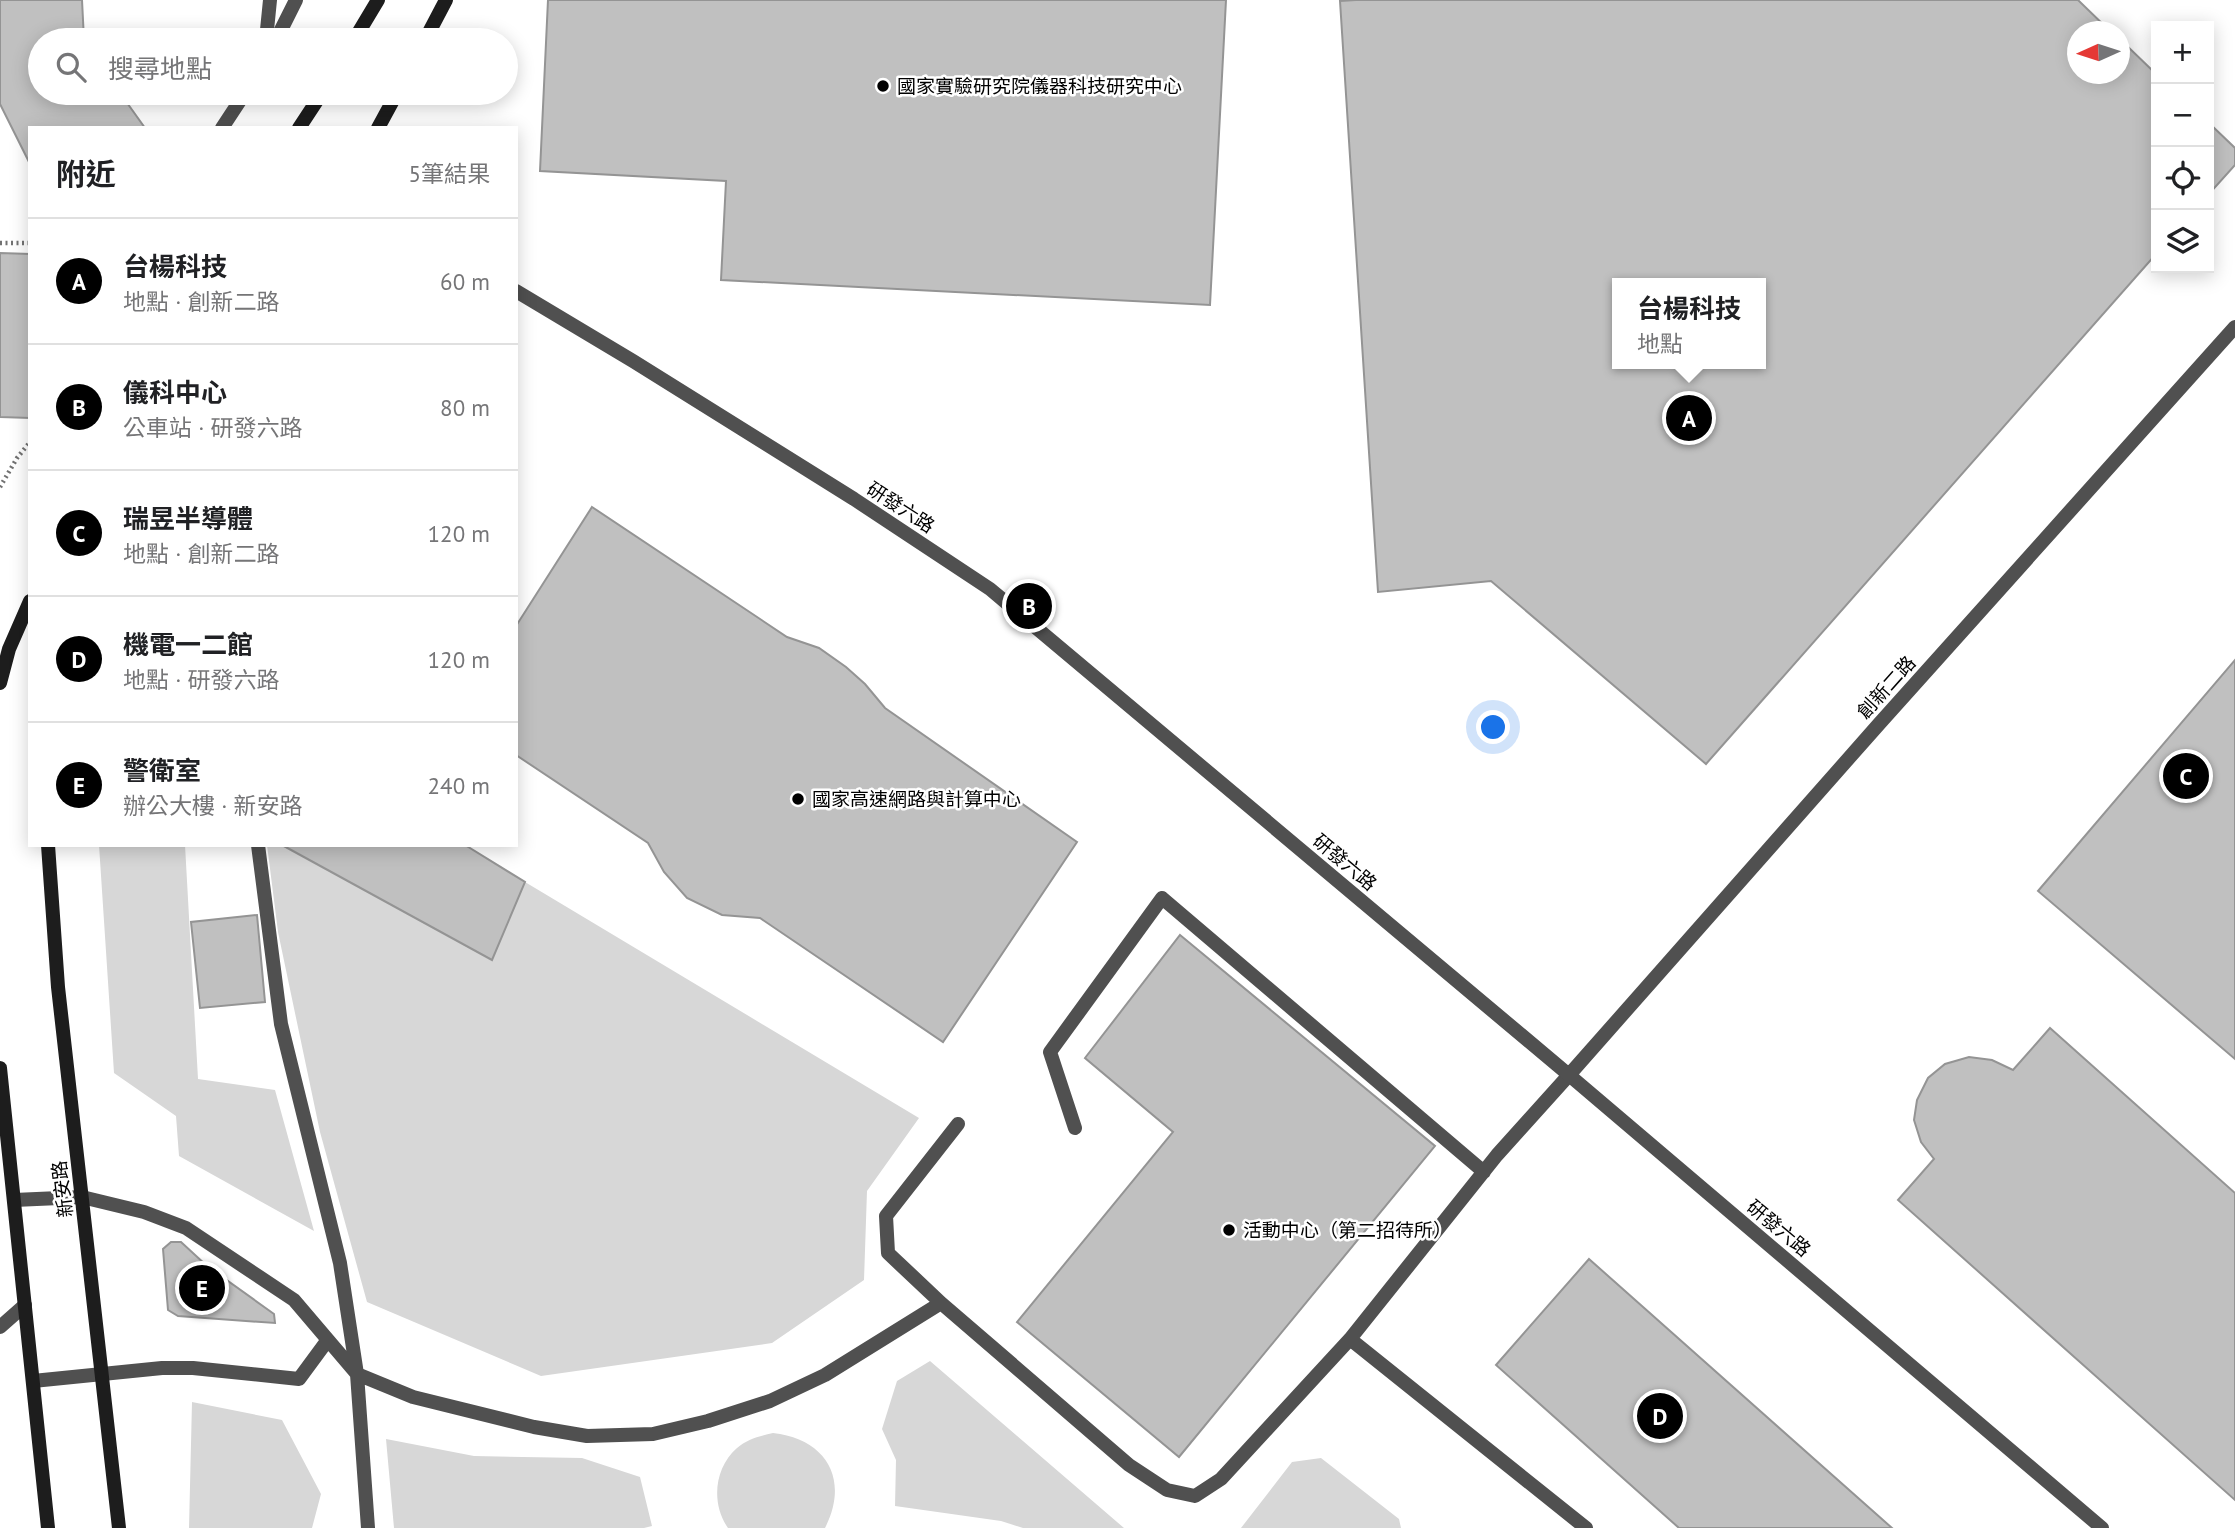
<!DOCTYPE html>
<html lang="zh-TW">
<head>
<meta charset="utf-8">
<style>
	:root { --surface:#fff; --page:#f2f2f2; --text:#202124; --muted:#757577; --line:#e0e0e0; --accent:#000 }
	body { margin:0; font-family:"PT Sans","Noto Sans TC",sans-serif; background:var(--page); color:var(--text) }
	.controls { position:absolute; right:21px; top:21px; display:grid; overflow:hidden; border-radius:0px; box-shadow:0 4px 18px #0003 }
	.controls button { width:63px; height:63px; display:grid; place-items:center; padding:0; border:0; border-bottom:2px solid var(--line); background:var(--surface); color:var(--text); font:35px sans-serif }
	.compass { position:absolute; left:2067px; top:21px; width:63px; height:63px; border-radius:50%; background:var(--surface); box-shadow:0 4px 18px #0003; rotate:267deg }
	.you { position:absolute; left:1494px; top:728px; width:24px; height:24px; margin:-18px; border:5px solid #fff; border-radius:50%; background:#1a73e8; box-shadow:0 0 0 10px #1a73e833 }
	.badge { display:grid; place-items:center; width:46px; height:46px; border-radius:50%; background:var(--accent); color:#fff; font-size:23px; font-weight:700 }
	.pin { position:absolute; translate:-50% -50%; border:4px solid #fff; box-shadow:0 2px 7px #0006 }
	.popup { position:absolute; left:1612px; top:278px; width:154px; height:91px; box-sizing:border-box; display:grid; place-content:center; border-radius:0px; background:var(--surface); filter:drop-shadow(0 2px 5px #0005); font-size:23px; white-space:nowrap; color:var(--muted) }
	.popup b { font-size:26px; color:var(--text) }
	.popup::after { content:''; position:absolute; left:50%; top:100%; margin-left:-14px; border:14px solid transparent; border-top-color:var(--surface) }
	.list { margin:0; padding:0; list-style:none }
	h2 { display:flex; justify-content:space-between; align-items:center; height:91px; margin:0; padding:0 28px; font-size:30px }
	h2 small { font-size:23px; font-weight:400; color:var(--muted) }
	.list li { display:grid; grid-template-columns:46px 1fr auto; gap:21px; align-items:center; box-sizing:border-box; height:126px; padding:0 28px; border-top:2px solid var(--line) }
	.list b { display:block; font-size:26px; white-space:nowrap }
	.list p { margin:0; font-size:23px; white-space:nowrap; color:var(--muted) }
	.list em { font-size:23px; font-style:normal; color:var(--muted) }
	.icon { flex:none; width:38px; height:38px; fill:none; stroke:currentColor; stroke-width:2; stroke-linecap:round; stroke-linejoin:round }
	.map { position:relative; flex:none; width:2235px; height:1528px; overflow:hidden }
	.search { position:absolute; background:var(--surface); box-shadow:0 4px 18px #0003; left:28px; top:28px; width:490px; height:77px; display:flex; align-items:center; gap:18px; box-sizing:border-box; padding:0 24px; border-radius:38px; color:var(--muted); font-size:26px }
	.panel { position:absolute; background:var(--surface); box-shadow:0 4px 18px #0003; left:28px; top:126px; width:490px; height:721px; border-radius:0px }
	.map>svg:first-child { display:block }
	.green { fill:#d7d7d7 }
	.building { fill:#c0c0c0; stroke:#949494; stroke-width:2; fill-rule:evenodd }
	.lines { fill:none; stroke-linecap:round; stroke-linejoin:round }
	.path { stroke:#727272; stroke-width:4.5; stroke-dasharray:2 3.5; stroke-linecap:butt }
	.lane { stroke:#505050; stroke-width:14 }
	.street { stroke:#505050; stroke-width:14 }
	.secondary { stroke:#1d1d1d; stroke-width:14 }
	.poi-dot { fill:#000; stroke:#fff; stroke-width:2.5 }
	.labels { text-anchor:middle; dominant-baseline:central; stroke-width:5; stroke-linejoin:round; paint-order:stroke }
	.poi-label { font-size:19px; fill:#000; stroke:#fff; text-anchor:start }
	.street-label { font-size:19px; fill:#000; stroke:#fff }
</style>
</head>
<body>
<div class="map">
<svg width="2235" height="1528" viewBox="0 0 2235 1528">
	<rect width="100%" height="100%" fill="#fff"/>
	<!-- green -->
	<path class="green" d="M99,845H185L198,1079L275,1090L314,1231L179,1156L176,1116L114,1073Z
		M267,845H282L492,960L525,882L919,1118L867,1191L864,1280L772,1343L541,1376L367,1302L320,1132L278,932Z
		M930,1361L1124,1528H1023L1001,1521L895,1506L896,1460L882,1429L897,1381Z
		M192,1402L282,1420L321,1494L312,1528H189Z
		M773,1433C826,1439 850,1479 825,1528H728C711,1504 714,1468 737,1448C747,1439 760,1436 773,1433Z
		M386,1439L474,1456L582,1458L640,1477L652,1526L644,1528H394Z
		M1321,1458L1399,1519L1401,1528H1241L1292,1462Z"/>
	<!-- building -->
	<path class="building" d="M0,0H82L84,40H40V93H120L145,128H30V164L0,104Z
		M548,0H1226L1210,305L721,280L726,181L540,171Z
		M1356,0H2078L2111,32H2078V74H2120V39L2156,74V254L1706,764L1491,581L1378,592L1340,1ZM1617,283H1761V364H1617Z
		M2209,123L2235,148V165L2209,194Z
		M0,253L30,254V418L0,417Z
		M592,507L787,637L819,648L846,667L865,684L885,708L1077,842L943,1042L760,918L722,915L687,898L664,872L648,843L516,755V626Z
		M2235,660V1059L2038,891Z
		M282,845H465L525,882L492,960Z
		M257,915L265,1002L200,1008L191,922Z
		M1180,935L1435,1146L1179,1457L1017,1322L1173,1132L1085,1058Z
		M2050,1028L2235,1193V1500L1898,1200L1934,1159L1921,1142L1914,1120L1917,1100L1928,1078L1945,1064L1969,1057L1992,1060L2013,1070Z
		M171,1242H181L207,1266L274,1314L275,1323L178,1316L168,1310L163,1249Z
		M1589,1259L1892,1528H1679L1496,1365Z"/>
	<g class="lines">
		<!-- path -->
		<path class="path" d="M0,243H30
			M0,487L17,458L30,442"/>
		<!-- lane -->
		<path class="lane" d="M276,40L296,0
			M222,128L245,93
			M258,845L281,1024L340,1263L357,1374L368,1528
			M1075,1128L1050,1052L1162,898L1484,1172
			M14,1200L82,1197L144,1212L186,1228L294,1300L357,1374L413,1397L534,1427L587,1436L653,1434L708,1421L770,1401L825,1375L941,1303L1129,1465L1167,1490L1195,1496L1221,1479L1350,1339L1497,1155L1569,1075
			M941,1303L888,1253L886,1216L958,1124
			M0,1327L25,1305
			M1350,1339L1586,1528
			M33,1381L162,1368H193L299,1379L327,1341"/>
		<!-- street -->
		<path class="street" d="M266,40L270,0
			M516,291L633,361L854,499L990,589L1569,1075L2102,1528
			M1569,1075L1879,724L2235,327"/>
		<!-- secondary -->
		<path class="secondary" d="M354,40L378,0
			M425,40L446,0
			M299,128L322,93
			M378,128L397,93
			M0,683L9,649L30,601
			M48,845L58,987L119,1528
			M0,1068L48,1528"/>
	</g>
	<!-- markers -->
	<g class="poi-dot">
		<circle cx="883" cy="86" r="7"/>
		<circle cx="798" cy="799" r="7"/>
		<circle cx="1229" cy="1230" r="7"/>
	</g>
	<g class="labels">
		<!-- poi labels -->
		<g class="poi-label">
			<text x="897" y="86">國家實驗研究院儀器科技研究中心</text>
			<text x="812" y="799">國家高速網路與計算中心</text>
			<text x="1243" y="1230">活動中心（第二招待所）</text>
		</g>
		<!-- street labels -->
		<g class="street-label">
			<text transform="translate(901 507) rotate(33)">研發六路</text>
			<text transform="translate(1886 687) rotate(-48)">創新二路</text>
			<text transform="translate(1345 862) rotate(40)">研發六路</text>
			<text transform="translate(62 1189) rotate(-97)">新安路</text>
			<text transform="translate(1779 1228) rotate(40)">研發六路</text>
		</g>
	</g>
</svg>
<div class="controls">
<button>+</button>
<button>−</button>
<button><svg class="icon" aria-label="locate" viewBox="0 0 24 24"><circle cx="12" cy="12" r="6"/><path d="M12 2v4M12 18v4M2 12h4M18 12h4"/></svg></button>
<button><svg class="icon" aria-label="layers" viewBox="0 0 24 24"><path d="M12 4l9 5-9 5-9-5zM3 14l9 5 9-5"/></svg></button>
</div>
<svg class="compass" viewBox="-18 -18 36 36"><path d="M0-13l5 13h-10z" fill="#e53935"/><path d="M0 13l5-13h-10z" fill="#757577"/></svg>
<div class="you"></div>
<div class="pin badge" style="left:1689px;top:418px">A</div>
<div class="popup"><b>台楊科技</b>地點</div>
<div class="pin badge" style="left:1029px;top:606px">B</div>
<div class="pin badge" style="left:2186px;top:776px">C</div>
<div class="pin badge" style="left:1660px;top:1416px">D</div>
<div class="pin badge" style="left:202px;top:1288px">E</div>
<div class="search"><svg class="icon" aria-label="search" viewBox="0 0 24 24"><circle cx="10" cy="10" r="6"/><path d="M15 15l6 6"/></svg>搜尋地點</div>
<section class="panel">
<h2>附近<small>5筆結果</small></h2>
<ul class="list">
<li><span class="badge">A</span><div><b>台楊科技</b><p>地點 · 創新二路</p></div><em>60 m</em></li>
<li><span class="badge">B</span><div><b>儀科中心</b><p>公車站 · 研發六路</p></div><em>80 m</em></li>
<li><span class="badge">C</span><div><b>瑞昱半導體</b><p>地點 · 創新二路</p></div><em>120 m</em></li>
<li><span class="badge">D</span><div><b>機電一二館</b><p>地點 · 研發六路</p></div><em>120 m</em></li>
<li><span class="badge">E</span><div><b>警衛室</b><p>辦公大樓 · 新安路</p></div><em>240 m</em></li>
</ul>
</section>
</div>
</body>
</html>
